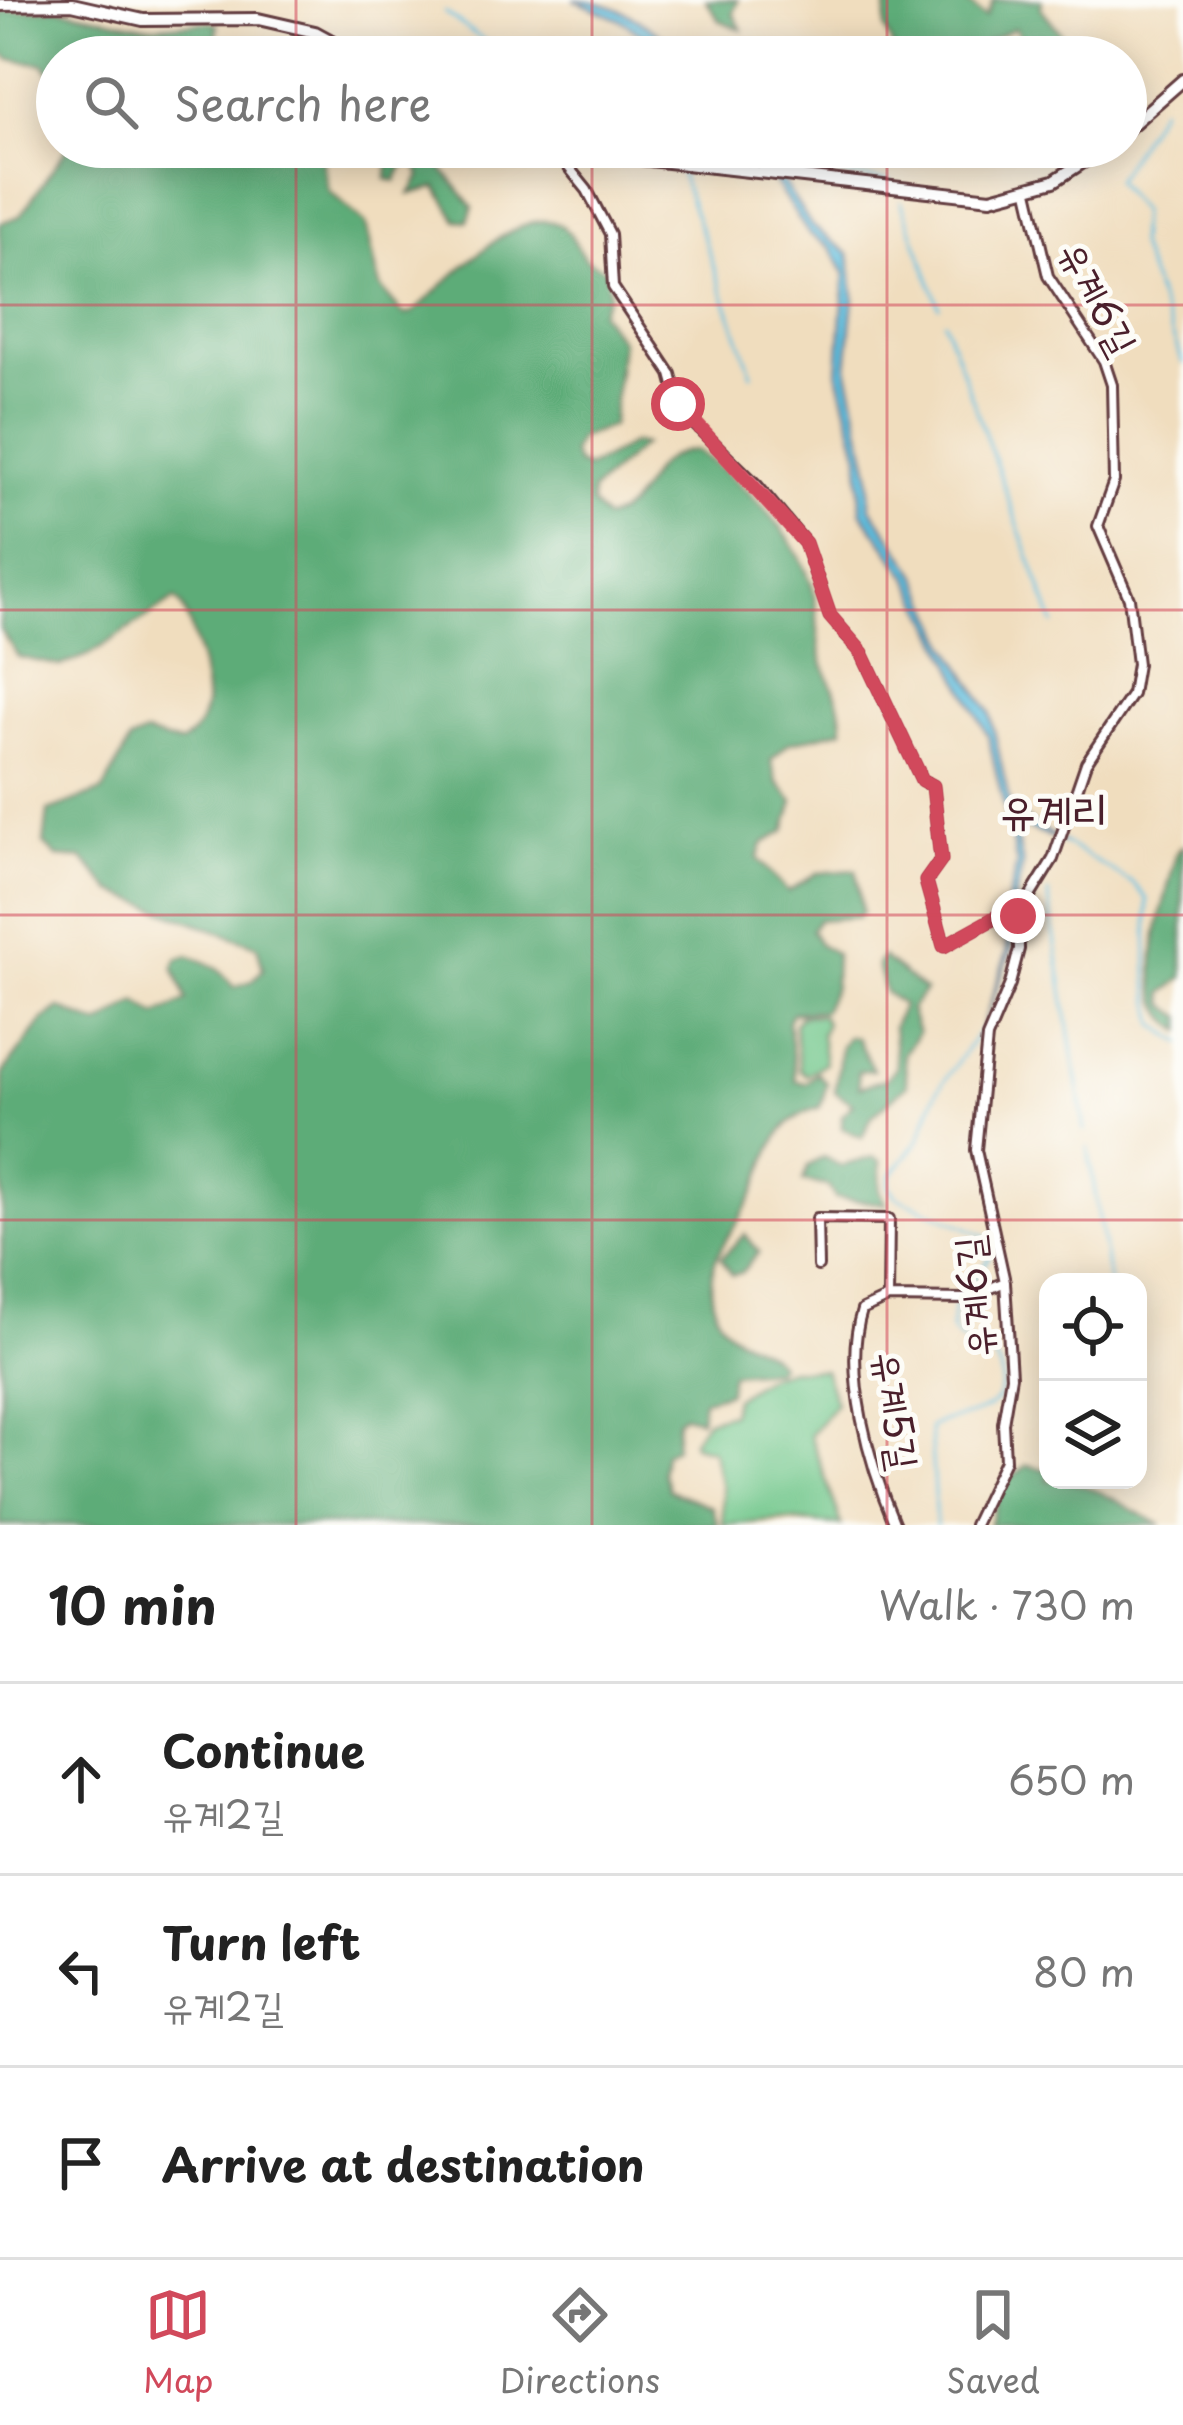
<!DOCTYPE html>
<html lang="en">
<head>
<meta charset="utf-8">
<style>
	:root { --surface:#fff; --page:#f6f6f6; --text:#222; --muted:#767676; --line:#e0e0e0; --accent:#d1495b }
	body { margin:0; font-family:"Playpen Sans","Poor Story",sans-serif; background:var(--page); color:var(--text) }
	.controls { position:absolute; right:36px; bottom:36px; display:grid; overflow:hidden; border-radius:24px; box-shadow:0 6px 30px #0003 }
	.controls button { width:108px; height:108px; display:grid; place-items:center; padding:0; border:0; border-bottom:3px solid var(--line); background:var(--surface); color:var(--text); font:60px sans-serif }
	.stop { position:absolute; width:36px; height:36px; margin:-27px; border:9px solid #d1495b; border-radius:50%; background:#fff }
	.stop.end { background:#d1495b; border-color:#fff; box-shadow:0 3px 12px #0008 }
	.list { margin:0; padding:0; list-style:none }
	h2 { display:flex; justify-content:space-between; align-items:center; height:156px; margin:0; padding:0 48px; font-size:51px }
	h2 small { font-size:39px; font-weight:400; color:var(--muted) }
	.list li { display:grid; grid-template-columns:78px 1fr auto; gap:36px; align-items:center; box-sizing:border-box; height:192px; padding:0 48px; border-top:3px solid var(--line) }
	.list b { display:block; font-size:45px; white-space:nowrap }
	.list p { margin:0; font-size:39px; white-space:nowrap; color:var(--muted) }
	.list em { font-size:39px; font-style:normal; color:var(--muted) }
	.icon { flex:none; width:66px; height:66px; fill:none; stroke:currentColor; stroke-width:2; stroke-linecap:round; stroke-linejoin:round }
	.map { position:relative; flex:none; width:1183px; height:1525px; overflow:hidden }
	.search { position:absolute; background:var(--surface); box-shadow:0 6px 30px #0003; left:36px; right:36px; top:36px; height:132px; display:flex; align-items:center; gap:30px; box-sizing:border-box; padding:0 42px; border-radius:66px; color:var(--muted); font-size:45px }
	.sheet { height:732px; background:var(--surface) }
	nav { display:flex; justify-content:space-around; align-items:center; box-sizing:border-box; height:168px; border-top:3px solid var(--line); background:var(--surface); font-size:33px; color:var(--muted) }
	nav a { display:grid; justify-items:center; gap:6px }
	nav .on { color:var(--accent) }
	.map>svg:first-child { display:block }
	.green { fill:#72c78c; stroke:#5e735c; stroke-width:3 }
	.forest { fill:#5dac78; stroke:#546652; stroke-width:3 }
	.water { fill:#61bfdf; stroke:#566f85; stroke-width:3 }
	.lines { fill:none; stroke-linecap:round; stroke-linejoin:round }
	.stream { stroke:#61bfdf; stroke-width:3 }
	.minor-casing { stroke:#633c41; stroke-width:14 }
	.tertiary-casing { stroke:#633c41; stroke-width:16 }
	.minor { stroke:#fff; stroke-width:8 }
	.tertiary { stroke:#fff; stroke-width:10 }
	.route { stroke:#d1495b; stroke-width:15 }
	.grid { fill:none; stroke:#d1495b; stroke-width:3; stroke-opacity:0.55 }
	.labels { text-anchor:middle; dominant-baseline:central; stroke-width:10; stroke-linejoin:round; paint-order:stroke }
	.street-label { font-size:39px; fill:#4a1f2b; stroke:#fdfcf7 }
	.quarter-label { font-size:45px; fill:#4a1f2b; stroke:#fdfcf7 }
</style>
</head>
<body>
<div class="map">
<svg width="1183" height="1525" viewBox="0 0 1183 1525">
	<rect width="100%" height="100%" fill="#fdfcf7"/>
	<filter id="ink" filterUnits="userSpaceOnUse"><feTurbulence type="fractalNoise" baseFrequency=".00833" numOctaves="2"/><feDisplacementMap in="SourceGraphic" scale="24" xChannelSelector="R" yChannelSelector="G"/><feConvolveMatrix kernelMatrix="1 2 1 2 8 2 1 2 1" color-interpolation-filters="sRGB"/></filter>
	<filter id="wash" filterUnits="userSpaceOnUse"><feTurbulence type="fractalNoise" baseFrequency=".004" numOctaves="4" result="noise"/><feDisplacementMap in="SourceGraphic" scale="48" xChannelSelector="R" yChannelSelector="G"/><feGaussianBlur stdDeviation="2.7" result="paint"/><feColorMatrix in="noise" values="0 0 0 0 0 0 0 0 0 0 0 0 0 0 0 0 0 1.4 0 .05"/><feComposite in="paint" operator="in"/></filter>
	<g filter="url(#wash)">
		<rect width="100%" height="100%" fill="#f0ddbe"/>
		<!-- green -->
		<path class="green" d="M800,1016L821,1015L826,1023L821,1034L825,1063L807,1075L800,1070L794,1024Z
			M790,1369L824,1370L836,1403L810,1435L842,1525L783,1520L723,1525L722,1487L712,1450L693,1445L692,1440L706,1420L731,1413L734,1398L767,1376Z"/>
		<!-- forest -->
		<path class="forest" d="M706,0H738L733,13L742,30L719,20Z
			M887,0H963L986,17L994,0H1042L1041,8L1080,57H1030L1015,28L986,42L973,57H897L885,29Z
			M57,8L148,27L211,22L218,25L215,57H57V81L44,64L9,59L0,51V12Z
			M68,147H237L245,153L307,149L322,158L329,191L366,224L380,287L403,314H411C442,289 518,201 560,225C574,233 578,255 590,262C595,265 601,265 606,270L609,293L600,312L621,341L612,426L579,438L572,453L577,464L587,468L633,443L643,445L591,492V504L605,519C652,507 638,455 695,450C742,482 792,527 811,583C819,606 816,634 822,658C829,684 843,700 843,729L789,743L771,760L777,782L794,801L785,831L763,844L758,859L788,892L817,873L856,870L862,912L858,917L818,920L811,930L819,944L835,953L834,987L823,1011L792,1013L788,1021L796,1081L806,1083L817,1073L827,1084L820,1107C767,1122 771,1165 748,1205C726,1243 699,1266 717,1314C728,1344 763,1341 779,1364L774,1370L731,1373L728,1392L703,1400L700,1419L683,1415L677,1420L675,1448L664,1453L662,1471L669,1490L712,1507L718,1525H0L3,1073L43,1020L60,1008L99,1025L137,1002L157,1015L187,1000L174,967L177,959L189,955L218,968L234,987L252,981L263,969L257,946L113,892L83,859L57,857L44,844L48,811L103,791L130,741L145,734L180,744C195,735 202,723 205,706C208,688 190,606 175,599L89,655L60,666L18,657L0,629V223L20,216Z
			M405,147C432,148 457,188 473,207L468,221L457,220L437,187L410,194L421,176L416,163L403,166L396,181L387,179L388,165Z
			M1183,846V978L1164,993L1166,1005L1183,1017V1031C1126,999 1167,903 1176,853Z
			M882,957L925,991L910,1009L918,1033L904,1054L907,1085L872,1116L862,1137L842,1128V1115L853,1104L835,1092L841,1046L848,1036L856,1037L873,1070L858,1071L859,1087L886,1079L896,1067L893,1027L902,1005L885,992L877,965Z
			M824,1157L841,1166L874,1157L881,1161L880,1191L886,1204L835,1198L828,1186L803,1181L808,1166Z
			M745,1234L759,1252L741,1273L732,1275L721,1258Z
			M1027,1465L1048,1470V1480C1093,1480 1122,1506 1162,1525H989L1002,1486Z"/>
		<!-- water -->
		<path class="water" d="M574,0C615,0 657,27 683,57H673L623,21Z
			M751,147H760L811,225L849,254L854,297L847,366L870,472V506L917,574L949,646L990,712L1011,810L1066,843L1013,823L1023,864L1013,906L1011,951L982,1028L1007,952L1008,901L1017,864L988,736L910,579L861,511L859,455L838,372L845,273L831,248L808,233Z"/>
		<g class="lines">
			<!-- stream -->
			<path class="stream" d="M444,12L507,57
				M1160,108L1115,181L1140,211L1138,245L1183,363
				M657,147L672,157
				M768,165L891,181
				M680,172L752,374
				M901,201L939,306
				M944,321L1054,624
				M1063,842L1134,884L1147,899L1148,982L1156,1025L1183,1043
				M1048,893L1085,1131
				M1088,1148L1109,1282
				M961,1296L990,1257L986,1236L897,1197L889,1186L891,1175L919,1140L937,1091L981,1029
				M936,1525L930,1427C955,1413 1002,1420 1002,1379C1001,1370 997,1359 990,1354C974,1343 963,1347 951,1329L955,1304"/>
		</g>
	</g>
	<g filter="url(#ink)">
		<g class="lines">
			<defs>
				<path id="minor" d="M557,153L587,190L610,234L613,287L671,374L681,411L757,485L805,543L830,616L862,653L922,780L933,786L941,860L926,881L944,946L1000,915L1018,916
					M818,1266L817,1218L889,1219L888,1298
					M895,1525C870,1466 842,1373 862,1310L888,1298L965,1299L1005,1282
					M974,1525L1005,1460L1003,1423L1011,1376L1005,1282L976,1150L987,1038L1010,984L1019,949L1018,916L1053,859L1086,763L1132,694L1137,664L1129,598L1098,526L1114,481L1112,385L1104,361L1048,276L1028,191"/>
				<path id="tertiary" d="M0,5L72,4L143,20L258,19L315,32L361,57
					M1126,130L1183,80
					M533,147L991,198L1054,181L1106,147"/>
			</defs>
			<!-- minor casing -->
			<use href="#minor" class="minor-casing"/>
			<!-- tertiary casing -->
			<use href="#tertiary" class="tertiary-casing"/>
			<!-- minor -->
			<use href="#minor" class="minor"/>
			<!-- tertiary -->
			<use href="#tertiary" class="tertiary"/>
		</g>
	</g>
	<g class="lines" filter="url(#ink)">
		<!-- route -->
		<path class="route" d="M678,404L805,543L830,616L862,653L922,780L933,786L941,860L926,881L944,946L1000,915L1018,916"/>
	</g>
	<!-- grid -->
	<path class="grid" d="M296,0V57M592,0V57M887,0V57M296,147V1525M592,147V1525M887,147V1525M0,305H1183M0,610H1183M0,915H1183M0,1220H1183"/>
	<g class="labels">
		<!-- street labels -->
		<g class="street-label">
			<text transform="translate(1100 297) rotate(62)">유계6길</text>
			<text transform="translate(972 1297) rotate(-96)">유계6길</text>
			<text transform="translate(898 1410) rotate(81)">유계5길</text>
		</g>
		<!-- quarter labels -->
		<g class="quarter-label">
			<text x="1054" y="808">유계리</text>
		</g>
	</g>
</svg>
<div class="controls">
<button><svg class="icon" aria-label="locate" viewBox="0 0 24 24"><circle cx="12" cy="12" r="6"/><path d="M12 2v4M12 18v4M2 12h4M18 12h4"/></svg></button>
<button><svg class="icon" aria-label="layers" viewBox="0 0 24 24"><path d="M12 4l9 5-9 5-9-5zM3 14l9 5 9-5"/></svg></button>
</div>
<div class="stop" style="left:678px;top:404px"></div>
<div class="stop end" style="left:1018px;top:916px"></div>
<div class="search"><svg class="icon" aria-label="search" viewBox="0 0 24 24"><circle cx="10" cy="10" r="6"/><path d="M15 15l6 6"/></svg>Search here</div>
</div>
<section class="sheet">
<h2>10 min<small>Walk · 730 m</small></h2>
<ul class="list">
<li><svg class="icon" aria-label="ahead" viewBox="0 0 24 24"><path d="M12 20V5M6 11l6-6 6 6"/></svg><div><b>Continue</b><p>유계2길</p></div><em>650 m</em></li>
<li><svg class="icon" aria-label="left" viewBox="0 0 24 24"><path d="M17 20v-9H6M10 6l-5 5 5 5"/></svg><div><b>Turn left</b><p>유계2길</p></div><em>80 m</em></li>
<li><svg class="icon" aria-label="arrive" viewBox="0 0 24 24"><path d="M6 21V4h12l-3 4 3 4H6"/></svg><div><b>Arrive at destination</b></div></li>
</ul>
</section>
<nav>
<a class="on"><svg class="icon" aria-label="map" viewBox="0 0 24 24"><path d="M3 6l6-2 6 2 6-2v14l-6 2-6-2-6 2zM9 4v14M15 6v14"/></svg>Map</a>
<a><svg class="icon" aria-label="directions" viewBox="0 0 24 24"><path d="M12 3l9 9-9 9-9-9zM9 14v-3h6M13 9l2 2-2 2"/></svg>Directions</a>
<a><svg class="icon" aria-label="saved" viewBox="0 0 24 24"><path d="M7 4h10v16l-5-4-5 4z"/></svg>Saved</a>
</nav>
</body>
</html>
